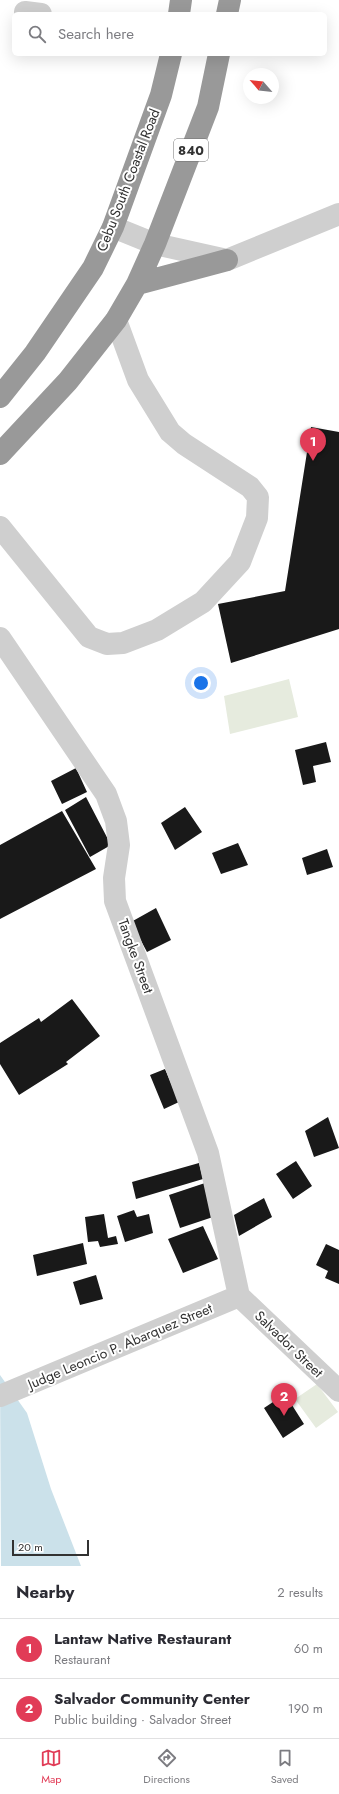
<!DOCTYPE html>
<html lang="en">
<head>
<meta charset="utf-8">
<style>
	:root { --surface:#fff; --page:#f2f2f3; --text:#2b2b33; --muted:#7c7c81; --line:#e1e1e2; --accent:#e13c57 }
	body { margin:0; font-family:Jost,sans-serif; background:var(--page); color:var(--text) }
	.compass { position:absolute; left:243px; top:68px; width:36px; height:36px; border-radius:50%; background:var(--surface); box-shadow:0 4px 16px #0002; rotate:298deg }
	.scale { position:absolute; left:12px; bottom:10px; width:77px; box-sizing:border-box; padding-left:4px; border:2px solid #323232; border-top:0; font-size:11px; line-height:14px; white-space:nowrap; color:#323232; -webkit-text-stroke:3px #fff; paint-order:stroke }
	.you { position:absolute; left:201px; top:683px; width:14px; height:14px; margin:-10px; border:3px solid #fff; border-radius:50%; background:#1a73e8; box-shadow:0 0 0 6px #1a73e833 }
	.badge { display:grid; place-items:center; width:26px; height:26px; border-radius:50%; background:var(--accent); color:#fff; font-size:13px; font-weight:700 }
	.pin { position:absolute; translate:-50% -33px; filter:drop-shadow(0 1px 2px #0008) }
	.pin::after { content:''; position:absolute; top:21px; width:14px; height:12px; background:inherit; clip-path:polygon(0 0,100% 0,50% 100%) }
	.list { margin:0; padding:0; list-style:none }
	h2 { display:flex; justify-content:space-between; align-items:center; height:52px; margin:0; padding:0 16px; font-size:17px }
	h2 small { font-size:13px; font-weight:400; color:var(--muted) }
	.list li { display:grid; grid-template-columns:26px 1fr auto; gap:12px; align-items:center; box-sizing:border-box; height:60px; padding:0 16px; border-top:1px solid var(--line) }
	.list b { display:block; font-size:15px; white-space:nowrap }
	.list p { margin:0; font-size:13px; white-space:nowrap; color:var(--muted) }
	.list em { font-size:13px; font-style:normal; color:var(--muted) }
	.icon { flex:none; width:22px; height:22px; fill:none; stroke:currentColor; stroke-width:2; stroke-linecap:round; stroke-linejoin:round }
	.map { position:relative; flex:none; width:339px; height:1566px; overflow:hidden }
	.search { position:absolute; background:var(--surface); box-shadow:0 4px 16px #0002; left:12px; right:12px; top:12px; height:44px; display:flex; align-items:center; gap:10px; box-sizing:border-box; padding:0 14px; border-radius:6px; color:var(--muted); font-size:15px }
	.sheet { height:172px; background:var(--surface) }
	nav { display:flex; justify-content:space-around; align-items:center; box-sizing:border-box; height:56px; border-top:1px solid var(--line); background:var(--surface); font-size:11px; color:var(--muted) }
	nav a { display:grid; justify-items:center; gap:2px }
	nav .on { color:var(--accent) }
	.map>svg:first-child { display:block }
	.green { fill:#e6ebde }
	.water { fill:#cbe1ea }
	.building { fill:#191919 }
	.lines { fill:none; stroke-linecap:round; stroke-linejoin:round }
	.minor { stroke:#cfcfcf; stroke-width:22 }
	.highway { stroke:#999; stroke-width:22 }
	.labels { text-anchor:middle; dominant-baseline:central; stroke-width:4; stroke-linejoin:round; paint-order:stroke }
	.shield { fill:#fff; stroke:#707070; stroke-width:1 }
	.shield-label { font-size:13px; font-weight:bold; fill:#323232 }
	.street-label { font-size:14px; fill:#323232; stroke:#fff }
</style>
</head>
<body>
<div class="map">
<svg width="339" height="1566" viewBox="0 0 339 1566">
	<rect width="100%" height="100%" fill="#fff"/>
	<!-- green -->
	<path class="green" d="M289,679L298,717L230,734L224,696Z
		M317,1384L338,1412L316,1428L295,1399Z"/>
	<!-- water -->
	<path class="water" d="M0,1375L27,1413L51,1489L81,1566H1Z"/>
	<!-- building -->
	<path class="building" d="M311,427L339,432V629L231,663L218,604L285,591Z
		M326,742L331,762L313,766L316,782L303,785L295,750Z
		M76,768L87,792L62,804L51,781Z
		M86,797L111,845L90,857L65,810Z
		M185,807L202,832L175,850L161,823Z
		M62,811L96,869L0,919V845Z
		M238,843L248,865L221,874L212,853Z
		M327,849L333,867L307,875L302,858Z
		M156,908L171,940L147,952L131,922Z
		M72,999L100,1036L66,1062L68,1064L19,1095L0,1064V1043L39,1018L41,1022Z
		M165,1069L179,1102L164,1109L150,1075Z
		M328,1117L339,1148L314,1157L305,1131Z
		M296,1161L312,1186L293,1199L276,1174Z
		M199,1163L203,1179L136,1199L132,1182Z
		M205,1183L216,1216L180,1228L169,1195Z
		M264,1198L272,1217L239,1236L234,1215Z
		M134,1210L137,1217L149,1214L153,1233L125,1242L117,1216Z
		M104,1214L108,1238L116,1236L118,1244L100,1247L98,1241L88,1242L85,1217Z
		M203,1226L218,1259L183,1273L168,1239Z
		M83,1243L87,1264L37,1276L33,1255Z
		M326,1244L339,1250V1284L325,1278L328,1271L316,1265Z
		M96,1275L103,1299L80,1305L73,1282Z
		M285,1394L304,1424L283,1438L264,1408Z"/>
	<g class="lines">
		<!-- minor -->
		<path class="minor" d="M25,12L41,14
			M113,227L155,244L227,260L339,214
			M0,527L89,637L107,644L123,643L157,630L203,602L240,562L257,518L258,497L250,487L184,444L170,432L138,380L116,320
			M0,638L106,794L116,821L119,845L114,878L115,901L208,1153L239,1296
			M239,1296L339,1391
			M0,1396L239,1296"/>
		<!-- highway -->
		<path class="highway" d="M179,14L181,0
			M227,14L230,0
			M137,284L227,260
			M0,397L35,353L93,268L113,227L161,95L171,54
			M0,454L68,381L116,320L137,284L155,244L208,107L219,54"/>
	</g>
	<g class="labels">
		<!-- shield labels -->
		<rect class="shield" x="174" y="139" width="34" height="22" rx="3"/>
		<g class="shield-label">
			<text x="191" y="150">840</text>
		</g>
		<!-- street labels -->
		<g class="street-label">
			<text transform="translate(128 180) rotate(-69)">Cebu South Coastal Road</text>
			<text transform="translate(136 956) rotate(70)">Tangke Street</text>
			<text transform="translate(289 1344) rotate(44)">Salvador Street</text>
			<text transform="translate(120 1346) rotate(-23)">Judge Leoncio P. Abarquez Street</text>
		</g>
	</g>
</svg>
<svg class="compass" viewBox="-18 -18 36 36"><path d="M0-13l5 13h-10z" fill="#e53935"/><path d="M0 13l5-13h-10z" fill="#7c7c81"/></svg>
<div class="scale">20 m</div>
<div class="you"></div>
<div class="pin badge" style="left:313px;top:461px">1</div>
<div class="pin badge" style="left:284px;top:1416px">2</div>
<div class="search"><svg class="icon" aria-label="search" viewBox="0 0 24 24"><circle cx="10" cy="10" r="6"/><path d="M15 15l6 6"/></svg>Search here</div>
</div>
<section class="sheet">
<h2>Nearby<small>2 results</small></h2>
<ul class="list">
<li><span class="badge">1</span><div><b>Lantaw Native Restaurant</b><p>Restaurant</p></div><em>60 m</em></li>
<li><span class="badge">2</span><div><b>Salvador Community Center</b><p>Public building · Salvador Street</p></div><em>190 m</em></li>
</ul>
</section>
<nav>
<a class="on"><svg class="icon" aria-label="map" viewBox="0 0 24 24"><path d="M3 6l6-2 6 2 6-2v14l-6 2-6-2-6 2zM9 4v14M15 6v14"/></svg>Map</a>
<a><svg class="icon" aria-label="directions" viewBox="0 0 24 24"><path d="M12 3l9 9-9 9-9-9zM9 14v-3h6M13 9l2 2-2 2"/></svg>Directions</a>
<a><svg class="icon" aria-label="saved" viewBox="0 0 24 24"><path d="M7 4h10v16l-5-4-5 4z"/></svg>Saved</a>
</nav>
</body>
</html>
